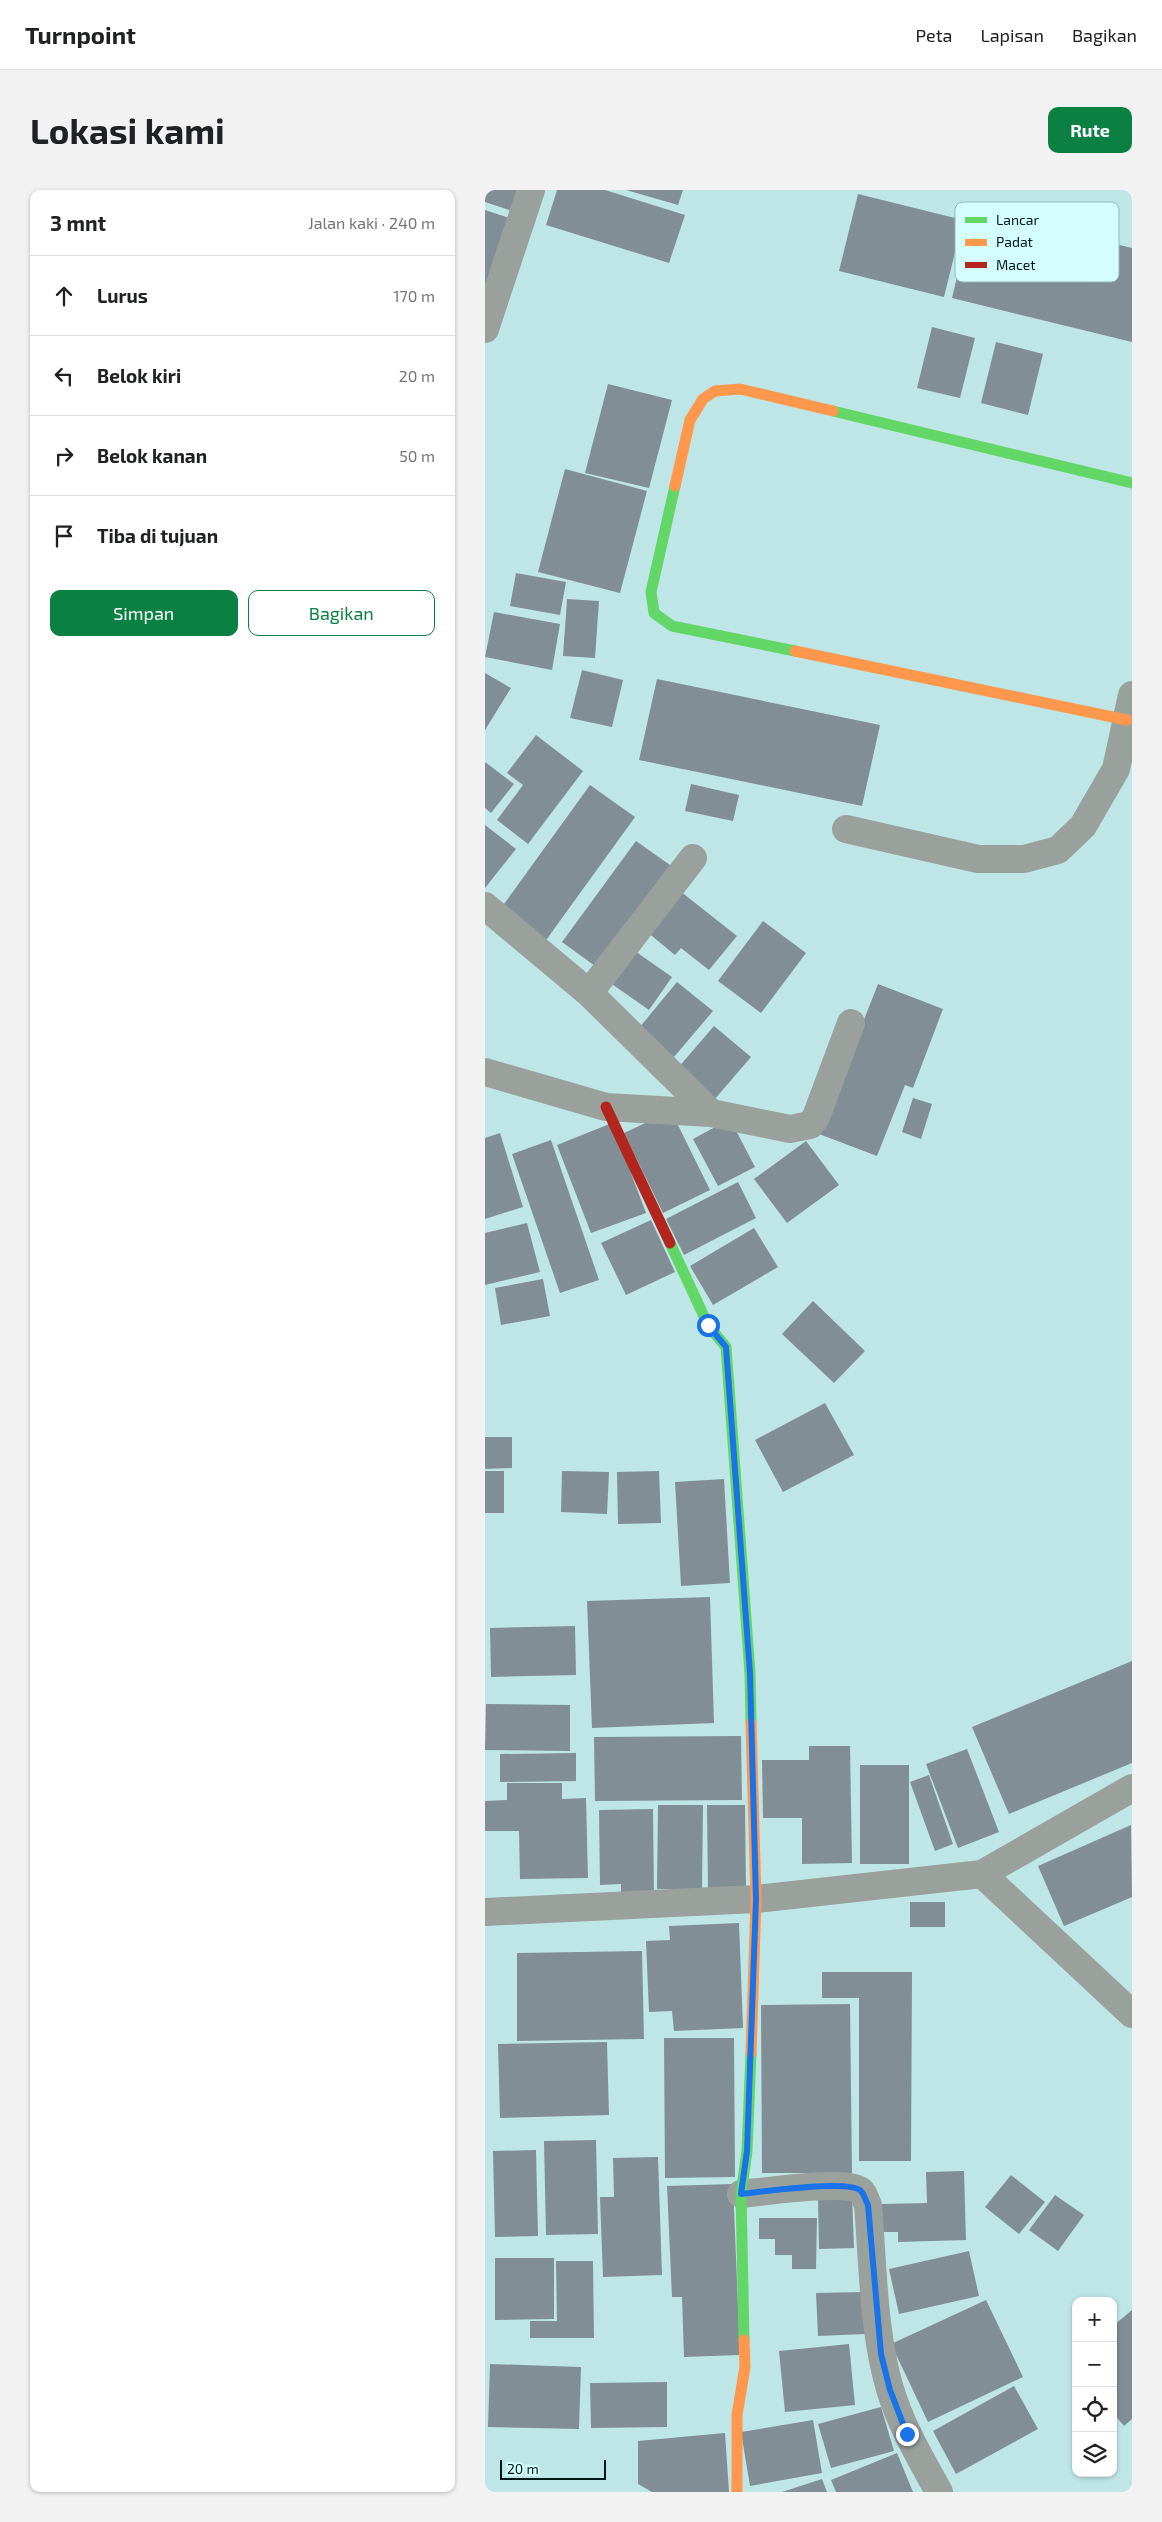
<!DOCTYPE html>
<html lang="id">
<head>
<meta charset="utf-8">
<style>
	:root { --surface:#fff; --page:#f2f2f2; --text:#202124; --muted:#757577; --line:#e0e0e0; --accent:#0b8043 }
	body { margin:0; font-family:"Exo 2",sans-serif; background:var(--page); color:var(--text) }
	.controls { position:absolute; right:15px; bottom:15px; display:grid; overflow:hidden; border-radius:10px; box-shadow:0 1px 4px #0004 }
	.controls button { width:45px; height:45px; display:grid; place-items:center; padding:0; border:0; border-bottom:1px solid var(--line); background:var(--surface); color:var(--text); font:25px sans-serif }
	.scale { position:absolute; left:15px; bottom:12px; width:106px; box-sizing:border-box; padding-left:5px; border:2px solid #001818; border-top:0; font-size:14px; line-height:18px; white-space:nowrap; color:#001818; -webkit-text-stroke:4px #d4fefe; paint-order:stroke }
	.stop { position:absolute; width:15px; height:15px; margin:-11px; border:4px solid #1a73e8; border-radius:50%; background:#fff }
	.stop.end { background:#1a73e8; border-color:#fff; box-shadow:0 1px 5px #0008 }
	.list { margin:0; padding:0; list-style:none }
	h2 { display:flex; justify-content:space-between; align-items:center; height:65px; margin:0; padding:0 20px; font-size:21px }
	h2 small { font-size:16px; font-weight:400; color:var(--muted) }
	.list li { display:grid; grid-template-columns:32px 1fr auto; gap:15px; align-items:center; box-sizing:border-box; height:80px; padding:0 20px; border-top:1px solid var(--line) }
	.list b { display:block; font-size:19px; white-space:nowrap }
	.list em { font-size:16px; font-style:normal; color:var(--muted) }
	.actions { display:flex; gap:10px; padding:15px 20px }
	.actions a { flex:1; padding:11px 0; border:1px solid var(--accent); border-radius:10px; text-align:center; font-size:18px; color:var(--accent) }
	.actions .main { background:var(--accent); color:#fff }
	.icon { flex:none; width:28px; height:28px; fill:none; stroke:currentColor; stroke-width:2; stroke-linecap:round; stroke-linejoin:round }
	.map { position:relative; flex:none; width:647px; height:2302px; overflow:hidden; border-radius:10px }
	header { display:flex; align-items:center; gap:30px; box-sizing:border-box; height:70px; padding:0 25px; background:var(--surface); border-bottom:1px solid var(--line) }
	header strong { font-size:24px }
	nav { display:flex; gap:28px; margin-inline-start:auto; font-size:18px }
	.intro { display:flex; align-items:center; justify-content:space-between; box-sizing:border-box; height:120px; padding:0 30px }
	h1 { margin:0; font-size:35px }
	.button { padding:12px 22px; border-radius:10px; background:var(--accent); color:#fff; font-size:18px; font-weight:700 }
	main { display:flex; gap:30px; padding:0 30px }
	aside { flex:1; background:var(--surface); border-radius:10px; box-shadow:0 1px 4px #0004 }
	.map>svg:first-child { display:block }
	.building { fill:#818e95 }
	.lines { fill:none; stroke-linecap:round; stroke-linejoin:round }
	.street { stroke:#9aa19c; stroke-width:28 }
	.fast { stroke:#63d668; stroke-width:11 }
	.slow { stroke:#ff974d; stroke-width:11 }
	.jam { stroke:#b3261e; stroke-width:11 }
	.route { stroke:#1a73e8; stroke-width:6 }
	.key { fill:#d4fefe; stroke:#94b9b9; stroke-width:1 }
	.key-label { font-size:14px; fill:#001818 }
</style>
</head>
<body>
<header>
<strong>Turnpoint</strong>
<nav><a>Peta</a><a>Lapisan</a><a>Bagikan</a></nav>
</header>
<div class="intro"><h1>Lokasi kami</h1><a class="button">Rute</a></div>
<main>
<aside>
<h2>3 mnt<small>Jalan kaki · 240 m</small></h2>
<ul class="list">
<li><svg class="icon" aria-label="ahead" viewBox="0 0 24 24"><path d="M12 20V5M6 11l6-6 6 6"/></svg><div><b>Lurus</b></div><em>170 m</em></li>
<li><svg class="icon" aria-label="left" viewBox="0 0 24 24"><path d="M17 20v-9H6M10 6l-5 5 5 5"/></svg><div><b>Belok kiri</b></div><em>20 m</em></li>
<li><svg class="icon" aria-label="right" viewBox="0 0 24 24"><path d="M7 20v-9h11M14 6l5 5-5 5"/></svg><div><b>Belok kanan</b></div><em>50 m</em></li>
<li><svg class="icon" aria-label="arrive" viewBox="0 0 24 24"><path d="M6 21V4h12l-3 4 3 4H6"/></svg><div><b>Tiba di tujuan</b></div></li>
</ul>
<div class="actions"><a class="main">Simpan</a><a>Bagikan</a></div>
</aside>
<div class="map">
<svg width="647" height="2302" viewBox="0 0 647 2302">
	<rect width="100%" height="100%" fill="#bee6e6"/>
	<!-- building -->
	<path class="building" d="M0,0H37L30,22L0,12Z
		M72,0H120L200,25L184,73L61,35Z
		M141,0H198L193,15Z
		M373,4L478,30L459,107L354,81Z
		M0,20L30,30L0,96Z
		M488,20L647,58V152L467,108Z
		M447,137L490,148L475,208L432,198Z
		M511,152L558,164L543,225L496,213Z
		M123,194L187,210L164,298L100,283Z
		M80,279L162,301L135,403L53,382Z
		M31,383L81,392L75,425L25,416Z
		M82,409L114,411L110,468L78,466Z
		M9,422L75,434L67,480L0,467Z
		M97,480L138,490L127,537L85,528Z
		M0,483L26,498L0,540Z
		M172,489L395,535L377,616L154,570Z
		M51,545L98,581L43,654L12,630L38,595L22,583Z
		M0,572L29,594L6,623L0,618Z
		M206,594L254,605L248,631L200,621Z
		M105,595L150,627L59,753L14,721Z
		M0,635L31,659L0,698Z
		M151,651L192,680L117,781L77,752Z
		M195,701L252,746L224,780L196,758L190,765L161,741Z
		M278,731L321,763L276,823L233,791Z
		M147,759L187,787L164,820L124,792Z
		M192,792L228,821L189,867L154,838Z
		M393,794L458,819L428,898L420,895L392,966L334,944Z
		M229,836L266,867L229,910L192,879Z
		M428,908L447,914L436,949L417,942Z
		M186,921L225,1000L178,1023L139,943Z
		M245,929L270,977L233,996L208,949Z
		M127,933L161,1023L106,1043L72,955Z
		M15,943L38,1017L0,1029V948Z
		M66,950L114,1090L75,1103L27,964Z
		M321,951L354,995L302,1033L269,989Z
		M253,992L271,1028L199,1065L181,1029Z
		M166,1030L190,1082L141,1105L116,1053Z
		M42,1033L55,1082L0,1095V1043Z
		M269,1038L293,1077L228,1115L205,1076Z
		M58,1089L65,1126L16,1135L10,1098Z
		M328,1111L380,1161L349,1193L297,1144Z
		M340,1213L369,1265L298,1302L270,1250Z
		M0,1247H27V1278L0,1279Z
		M0,1281H19V1323H0Z
		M77,1281L124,1282L122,1324L76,1322Z
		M174,1281L176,1333L133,1334L132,1282Z
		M239,1289L245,1393L196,1396L190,1292Z
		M225,1407L229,1533L107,1538L102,1411Z
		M90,1436L91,1485L6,1487L5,1438Z
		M647,1471V1573L524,1624L487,1537Z
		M1,1514L85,1515V1561L0,1560Z
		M256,1546L257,1610L110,1611L109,1547Z
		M324,1556H365L367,1673L317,1674V1628H278L277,1570H324Z
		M482,1559L514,1642L473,1658L441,1574Z
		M91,1563V1591L15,1592V1564Z
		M375,1575H424V1674H375Z
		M444,1585L468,1654L450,1661L425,1592Z
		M22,1593H77V1609L101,1608L103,1688L35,1689L34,1641H0V1611L22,1610Z
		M173,1615H218L217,1700L172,1699Z
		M222,1615H260L261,1701H223Z
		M168,1619L169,1708H136V1694L115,1695L114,1620Z
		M646,1635L647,1707L579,1736L553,1676Z
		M425,1712H460V1737H425Z
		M254,1733L258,1838L189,1841L187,1821L164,1822L161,1751L185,1750L184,1736Z
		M157,1761L159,1849L32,1851V1763Z
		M337,1782H427L426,1971H374V1808H337Z
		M365,1814L367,1983H277L276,1815Z
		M179,1848H249L250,1987L180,1988Z
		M122,1852L124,1925L15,1928L13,1854Z
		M111,1950L113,2044L61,2045L59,1951Z
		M51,1960L53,2046L10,2047L8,1961Z
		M173,1967L177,2085L118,2087L115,2007H129L128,1968Z
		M479,1981L481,2050L413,2052V2042H398L396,2014L442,2013L441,1982Z
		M526,1985L560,2012L534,2044L500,2017Z
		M248,1994L255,2165L199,2167L197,2107H187L182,1996Z
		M367,2005L369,2058L334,2059L333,2007Z
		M570,2005L599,2025L573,2061L544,2040Z
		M274,2028H332L331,2079H307V2065H290V2049H274Z
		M484,2061L494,2106L414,2124L404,2079Z
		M10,2068H69V2129L10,2130Z
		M71,2071H108L109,2148H45V2131H72Z
		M379,2102L380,2144L333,2146L331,2103Z
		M501,2110L538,2187L443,2232L406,2154Z
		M647,2120V2229L639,2236L628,2223V2136Z
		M364,2154L370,2215L300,2222L294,2161Z
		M5,2174L96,2177L94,2239L3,2237Z
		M182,2192V2237L106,2238L105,2193Z
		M529,2196L553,2239L471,2284L448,2241Z
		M396,2217L409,2261L346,2278L333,2234Z
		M328,2230L337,2283L265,2296L256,2242Z
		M240,2243L244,2302H167L153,2294V2251Z
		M412,2263L428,2302H351L346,2290Z
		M337,2289L342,2302H297Z"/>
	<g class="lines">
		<!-- street -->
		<path class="street" d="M0,139L46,0
			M361,639L493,669H539L573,660L598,636L631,579L647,505
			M0,716L104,803L226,923
			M104,803L208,668
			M0,882L121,917L226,923L305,939L325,935L331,927L366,833
			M497,1684L647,1824
			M0,1722L271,1709L497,1684L647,1598
			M256,2004C276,2002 364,1989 376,2001C379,2004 381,2011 383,2015C388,2075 388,2142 405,2199C416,2236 436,2269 454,2302"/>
		<!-- fast -->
		<path class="fast" d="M348,221L647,293
			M190,296L166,402L169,423L187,436L310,461
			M185,1053L223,1135L241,1157L265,1483L266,1533
			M259,2150L256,2004L262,1961L266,1863"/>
		<!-- slow -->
		<path class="slow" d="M190,296L205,230L218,209L230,201L255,199L348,221
			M310,461L642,530
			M266,1863L271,1709L266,1533
			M252,2302V2225L260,2177L259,2150"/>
		<!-- jam -->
		<path class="jam" d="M121,917L185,1053"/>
	</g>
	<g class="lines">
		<!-- route -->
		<path class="route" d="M223,1135L241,1157L265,1483L271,1709L262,1961L256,2004C276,2002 364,1989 376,2001C379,2004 381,2011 383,2015L396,2164L405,2200L422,2244"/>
	</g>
	<!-- legend -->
	<rect x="470" y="12" width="164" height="80" rx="8" class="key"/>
	<rect x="480" y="27" width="22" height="6" fill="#63d668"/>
	<rect x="480" y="49" width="22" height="7" fill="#ff974d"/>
	<rect x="480" y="72" width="22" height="6" fill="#b3261e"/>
	<g class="key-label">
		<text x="511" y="35">Lancar</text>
		<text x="511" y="57">Padat</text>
		<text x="511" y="80">Macet</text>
	</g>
</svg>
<div class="controls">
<button>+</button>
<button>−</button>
<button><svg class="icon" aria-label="locate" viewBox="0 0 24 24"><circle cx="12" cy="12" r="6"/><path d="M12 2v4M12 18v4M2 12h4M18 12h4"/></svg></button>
<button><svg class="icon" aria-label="layers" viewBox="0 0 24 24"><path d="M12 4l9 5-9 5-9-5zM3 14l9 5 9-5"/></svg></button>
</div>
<div class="scale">20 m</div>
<div class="stop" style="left:223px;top:1135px"></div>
<div class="stop end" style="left:422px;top:2244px"></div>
</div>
</main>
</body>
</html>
